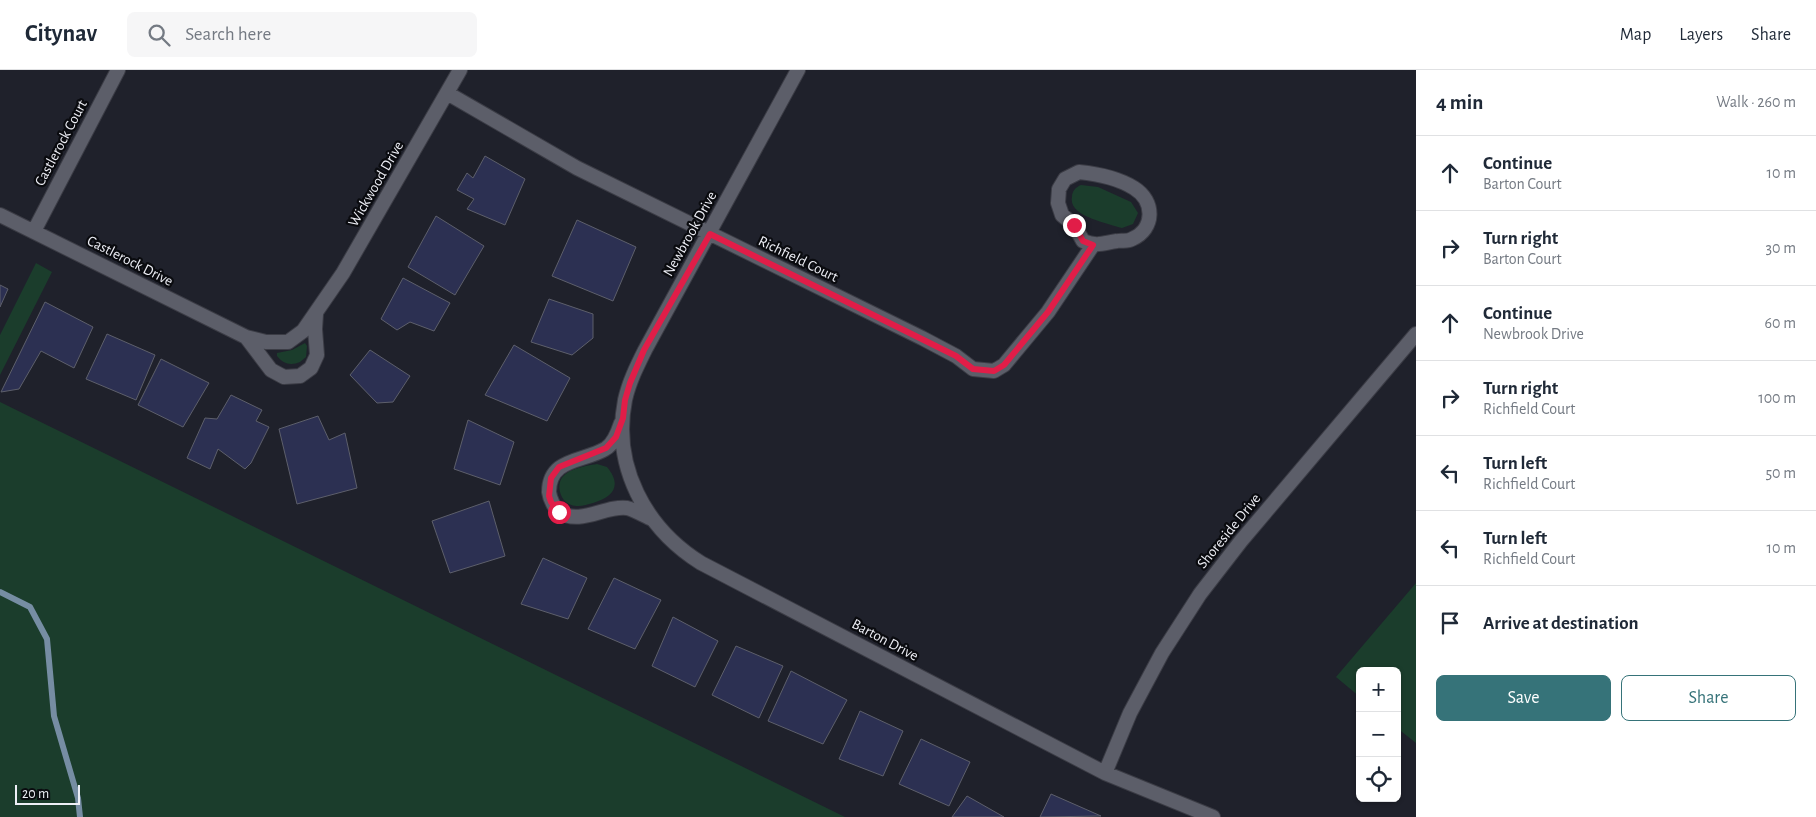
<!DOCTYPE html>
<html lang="en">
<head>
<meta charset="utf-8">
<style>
	:root { --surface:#fff; --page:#f6f6f7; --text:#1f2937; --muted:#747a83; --line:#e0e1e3; --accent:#367379 }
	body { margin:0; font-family:"Alegreya Sans",sans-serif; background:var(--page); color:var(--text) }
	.controls { position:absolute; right:15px; bottom:15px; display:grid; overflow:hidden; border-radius:8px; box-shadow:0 1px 4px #0004 }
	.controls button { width:45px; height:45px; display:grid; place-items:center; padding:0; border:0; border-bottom:1px solid var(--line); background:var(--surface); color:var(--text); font:25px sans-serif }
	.scale { position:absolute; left:15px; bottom:12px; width:65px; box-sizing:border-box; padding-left:5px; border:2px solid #eeeff6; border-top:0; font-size:14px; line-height:18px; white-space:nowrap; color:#eeeff6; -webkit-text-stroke:4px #0a0b0f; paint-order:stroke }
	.stop { position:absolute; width:15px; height:15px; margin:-11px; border:4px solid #e11d48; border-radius:50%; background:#fff }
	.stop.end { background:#e11d48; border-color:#fff; box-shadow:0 1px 5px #0008 }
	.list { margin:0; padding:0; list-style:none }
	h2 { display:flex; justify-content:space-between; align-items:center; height:65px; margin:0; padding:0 20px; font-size:21px }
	h2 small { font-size:16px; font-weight:400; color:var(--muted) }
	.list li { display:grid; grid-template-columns:32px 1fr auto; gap:15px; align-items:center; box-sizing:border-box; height:75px; padding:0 20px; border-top:1px solid var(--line) }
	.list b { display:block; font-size:19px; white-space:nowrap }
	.list p { margin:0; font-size:16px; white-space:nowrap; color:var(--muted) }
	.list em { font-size:16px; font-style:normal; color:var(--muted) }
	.actions { display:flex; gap:10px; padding:15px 20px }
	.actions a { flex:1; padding:11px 0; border:1px solid var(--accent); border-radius:8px; text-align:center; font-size:18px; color:var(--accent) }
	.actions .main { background:var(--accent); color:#fff }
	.icon { flex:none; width:28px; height:28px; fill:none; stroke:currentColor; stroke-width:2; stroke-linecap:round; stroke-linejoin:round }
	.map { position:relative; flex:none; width:1416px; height:747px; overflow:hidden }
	header { display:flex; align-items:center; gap:30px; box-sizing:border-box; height:70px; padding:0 25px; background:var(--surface); border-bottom:1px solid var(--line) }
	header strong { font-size:24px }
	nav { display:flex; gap:28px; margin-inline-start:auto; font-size:18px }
	.search { width:350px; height:45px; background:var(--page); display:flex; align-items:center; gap:12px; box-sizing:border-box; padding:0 18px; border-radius:8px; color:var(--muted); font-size:19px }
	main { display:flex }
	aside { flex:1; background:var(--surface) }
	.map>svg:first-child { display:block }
	.green { fill:#1b3d2c }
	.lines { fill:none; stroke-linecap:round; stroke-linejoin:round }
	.stream { stroke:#768da3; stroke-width:6 }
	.building { fill:#2c3052; stroke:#5d5f6b }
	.minor-casing { stroke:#3b3c45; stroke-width:16 }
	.minor { stroke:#5c5e69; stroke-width:14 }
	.route { stroke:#e11d48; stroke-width:6 }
	.labels { text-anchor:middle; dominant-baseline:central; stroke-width:4.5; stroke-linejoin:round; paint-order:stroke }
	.street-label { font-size:15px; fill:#eeeff6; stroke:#0a0b0f }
</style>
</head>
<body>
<header>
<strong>Citynav</strong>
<div class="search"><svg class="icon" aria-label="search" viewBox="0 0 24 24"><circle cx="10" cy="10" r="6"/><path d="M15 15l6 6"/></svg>Search here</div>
<nav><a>Map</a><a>Layers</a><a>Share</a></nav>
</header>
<main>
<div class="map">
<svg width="1416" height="747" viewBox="0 0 1416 747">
	<rect width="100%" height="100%" fill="#1f212b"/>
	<!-- green -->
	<path class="green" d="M1081,115L1098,117L1131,132L1138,143L1133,154L1122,158C1107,153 1068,146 1072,127C1072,121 1076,117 1081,115Z
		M36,193L52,202L0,305V265Z
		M305,273L307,276L306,287L300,292C291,296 283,294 277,286V283L292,280Z
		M0,332L845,747H0Z
		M597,394L607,397C622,415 614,427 593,433C588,434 583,436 578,436C565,437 557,424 560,412C564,399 585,396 597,394Z
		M1416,513V673L1397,658V601H1360V627L1336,607Z"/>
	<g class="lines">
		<!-- stream -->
		<path class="stream" d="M0,522L30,537L47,569L54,646L78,728L80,747"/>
	</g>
	<!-- building -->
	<path class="building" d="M485,86L525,109L505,155L467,139L474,129L457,120L467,103L473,108Z
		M436,146L484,176L455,225L408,197Z
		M577,150L636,177L613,231L552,206Z
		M403,208L450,233L434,261L410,252L397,260L381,249Z
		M0,215L8,219L0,237Z
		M549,229L593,244V268L572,285L531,272Z
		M45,232L93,257L74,298L41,281L19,319L1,322Z
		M107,264L155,285L136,330L86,309Z
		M514,275L570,308L547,351L485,325Z
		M370,280L410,306L393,332L377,333L350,305Z
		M161,289L209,313L183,357L138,335Z
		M231,325L262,340L256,351L269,357L251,393L245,399L218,379L210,399L187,388L205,348L217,349Z
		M318,346L329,370L345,363L357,418L297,434L279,359Z
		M468,350L514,372L500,415L454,399Z
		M489,431L505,486L450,503L432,451Z
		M543,488L587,508L568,549L521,534Z
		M614,508L661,530L635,579L588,559Z
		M673,547L718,571L695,617L652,596Z
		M736,576L783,596L759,648L712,625Z
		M791,601L847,630L823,674L768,651Z
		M860,641L903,661L883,706L839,689Z
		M921,669L970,692L949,736L899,714Z
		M1051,724L1101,746L1040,747Z
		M967,726L1004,747H952Z"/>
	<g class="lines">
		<defs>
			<path id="minor" d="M798,0L645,280C637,296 629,312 625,330C612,396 645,458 701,493L1105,703L1213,747
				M447,23L577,98L922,268L956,286L973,299L994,301L1004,295L1048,242L1093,175
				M1079,102C1099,104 1118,108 1134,118C1155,131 1155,159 1132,169C1127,172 1122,170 1117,171C1103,173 1098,177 1083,171L1074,155L1062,145L1058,133L1059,119L1065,109Z
				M0,145L246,267L266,272H288L303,261L343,203L460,0
				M34,161L118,0
				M246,267L271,300L284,307L300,306L311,298L317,285L315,259L316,244
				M621,353C618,362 614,374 605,379C583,392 549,388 549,422C550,429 554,438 560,442C579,456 606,435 627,438C635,440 645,446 652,449
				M1105,703L1130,643L1162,583L1200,524L1241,471L1416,264"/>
		</defs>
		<!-- minor casing -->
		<use href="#minor" class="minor-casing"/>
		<!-- minor -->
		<use href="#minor" class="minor"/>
	</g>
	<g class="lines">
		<!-- route -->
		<path class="route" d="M559,442L551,432L549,426L551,408L559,397L606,378L616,367L623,348L625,330L630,313L644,280L710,164L956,286L973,299L994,301L1004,295L1048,242L1093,175L1083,171L1074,155"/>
	</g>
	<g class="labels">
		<!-- street labels -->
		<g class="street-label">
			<text transform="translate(61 73) rotate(-62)">Castlerock Court</text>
			<text transform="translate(376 114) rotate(-60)">Wickwood Drive</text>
			<text transform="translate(690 164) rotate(-61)">Newbrook Drive</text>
			<text transform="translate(798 189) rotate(26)">Richfield Court</text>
			<text transform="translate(130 191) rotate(27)">Castlerock Drive</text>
			<text transform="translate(1229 461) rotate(-51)">Shoreside Drive</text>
			<text transform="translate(885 570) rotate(28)">Barton Drive</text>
		</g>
	</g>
</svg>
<div class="controls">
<button>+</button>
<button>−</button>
<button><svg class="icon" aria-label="locate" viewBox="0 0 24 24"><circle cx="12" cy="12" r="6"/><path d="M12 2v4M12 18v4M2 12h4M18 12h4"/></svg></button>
</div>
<div class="scale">20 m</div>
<div class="stop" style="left:559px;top:442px"></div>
<div class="stop end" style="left:1074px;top:155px"></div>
</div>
<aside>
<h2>4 min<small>Walk · 260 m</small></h2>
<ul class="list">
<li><svg class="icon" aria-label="ahead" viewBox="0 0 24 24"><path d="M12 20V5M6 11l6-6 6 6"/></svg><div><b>Continue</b><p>Barton Court</p></div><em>10 m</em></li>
<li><svg class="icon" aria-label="right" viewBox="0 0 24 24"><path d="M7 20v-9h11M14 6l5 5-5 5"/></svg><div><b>Turn right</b><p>Barton Court</p></div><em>30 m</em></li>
<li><svg class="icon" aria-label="ahead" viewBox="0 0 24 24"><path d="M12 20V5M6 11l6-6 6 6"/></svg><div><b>Continue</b><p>Newbrook Drive</p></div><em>60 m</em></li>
<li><svg class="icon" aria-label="right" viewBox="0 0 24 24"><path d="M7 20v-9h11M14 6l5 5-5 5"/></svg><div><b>Turn right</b><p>Richfield Court</p></div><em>100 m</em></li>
<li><svg class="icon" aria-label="left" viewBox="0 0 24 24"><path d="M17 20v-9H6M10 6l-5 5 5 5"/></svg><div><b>Turn left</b><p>Richfield Court</p></div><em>50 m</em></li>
<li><svg class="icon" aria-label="left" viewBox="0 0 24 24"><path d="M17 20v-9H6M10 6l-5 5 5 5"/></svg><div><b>Turn left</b><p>Richfield Court</p></div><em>10 m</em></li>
<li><svg class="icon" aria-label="arrive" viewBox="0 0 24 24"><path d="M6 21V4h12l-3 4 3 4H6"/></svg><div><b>Arrive at destination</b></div></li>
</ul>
<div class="actions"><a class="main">Save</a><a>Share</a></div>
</aside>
</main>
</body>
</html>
